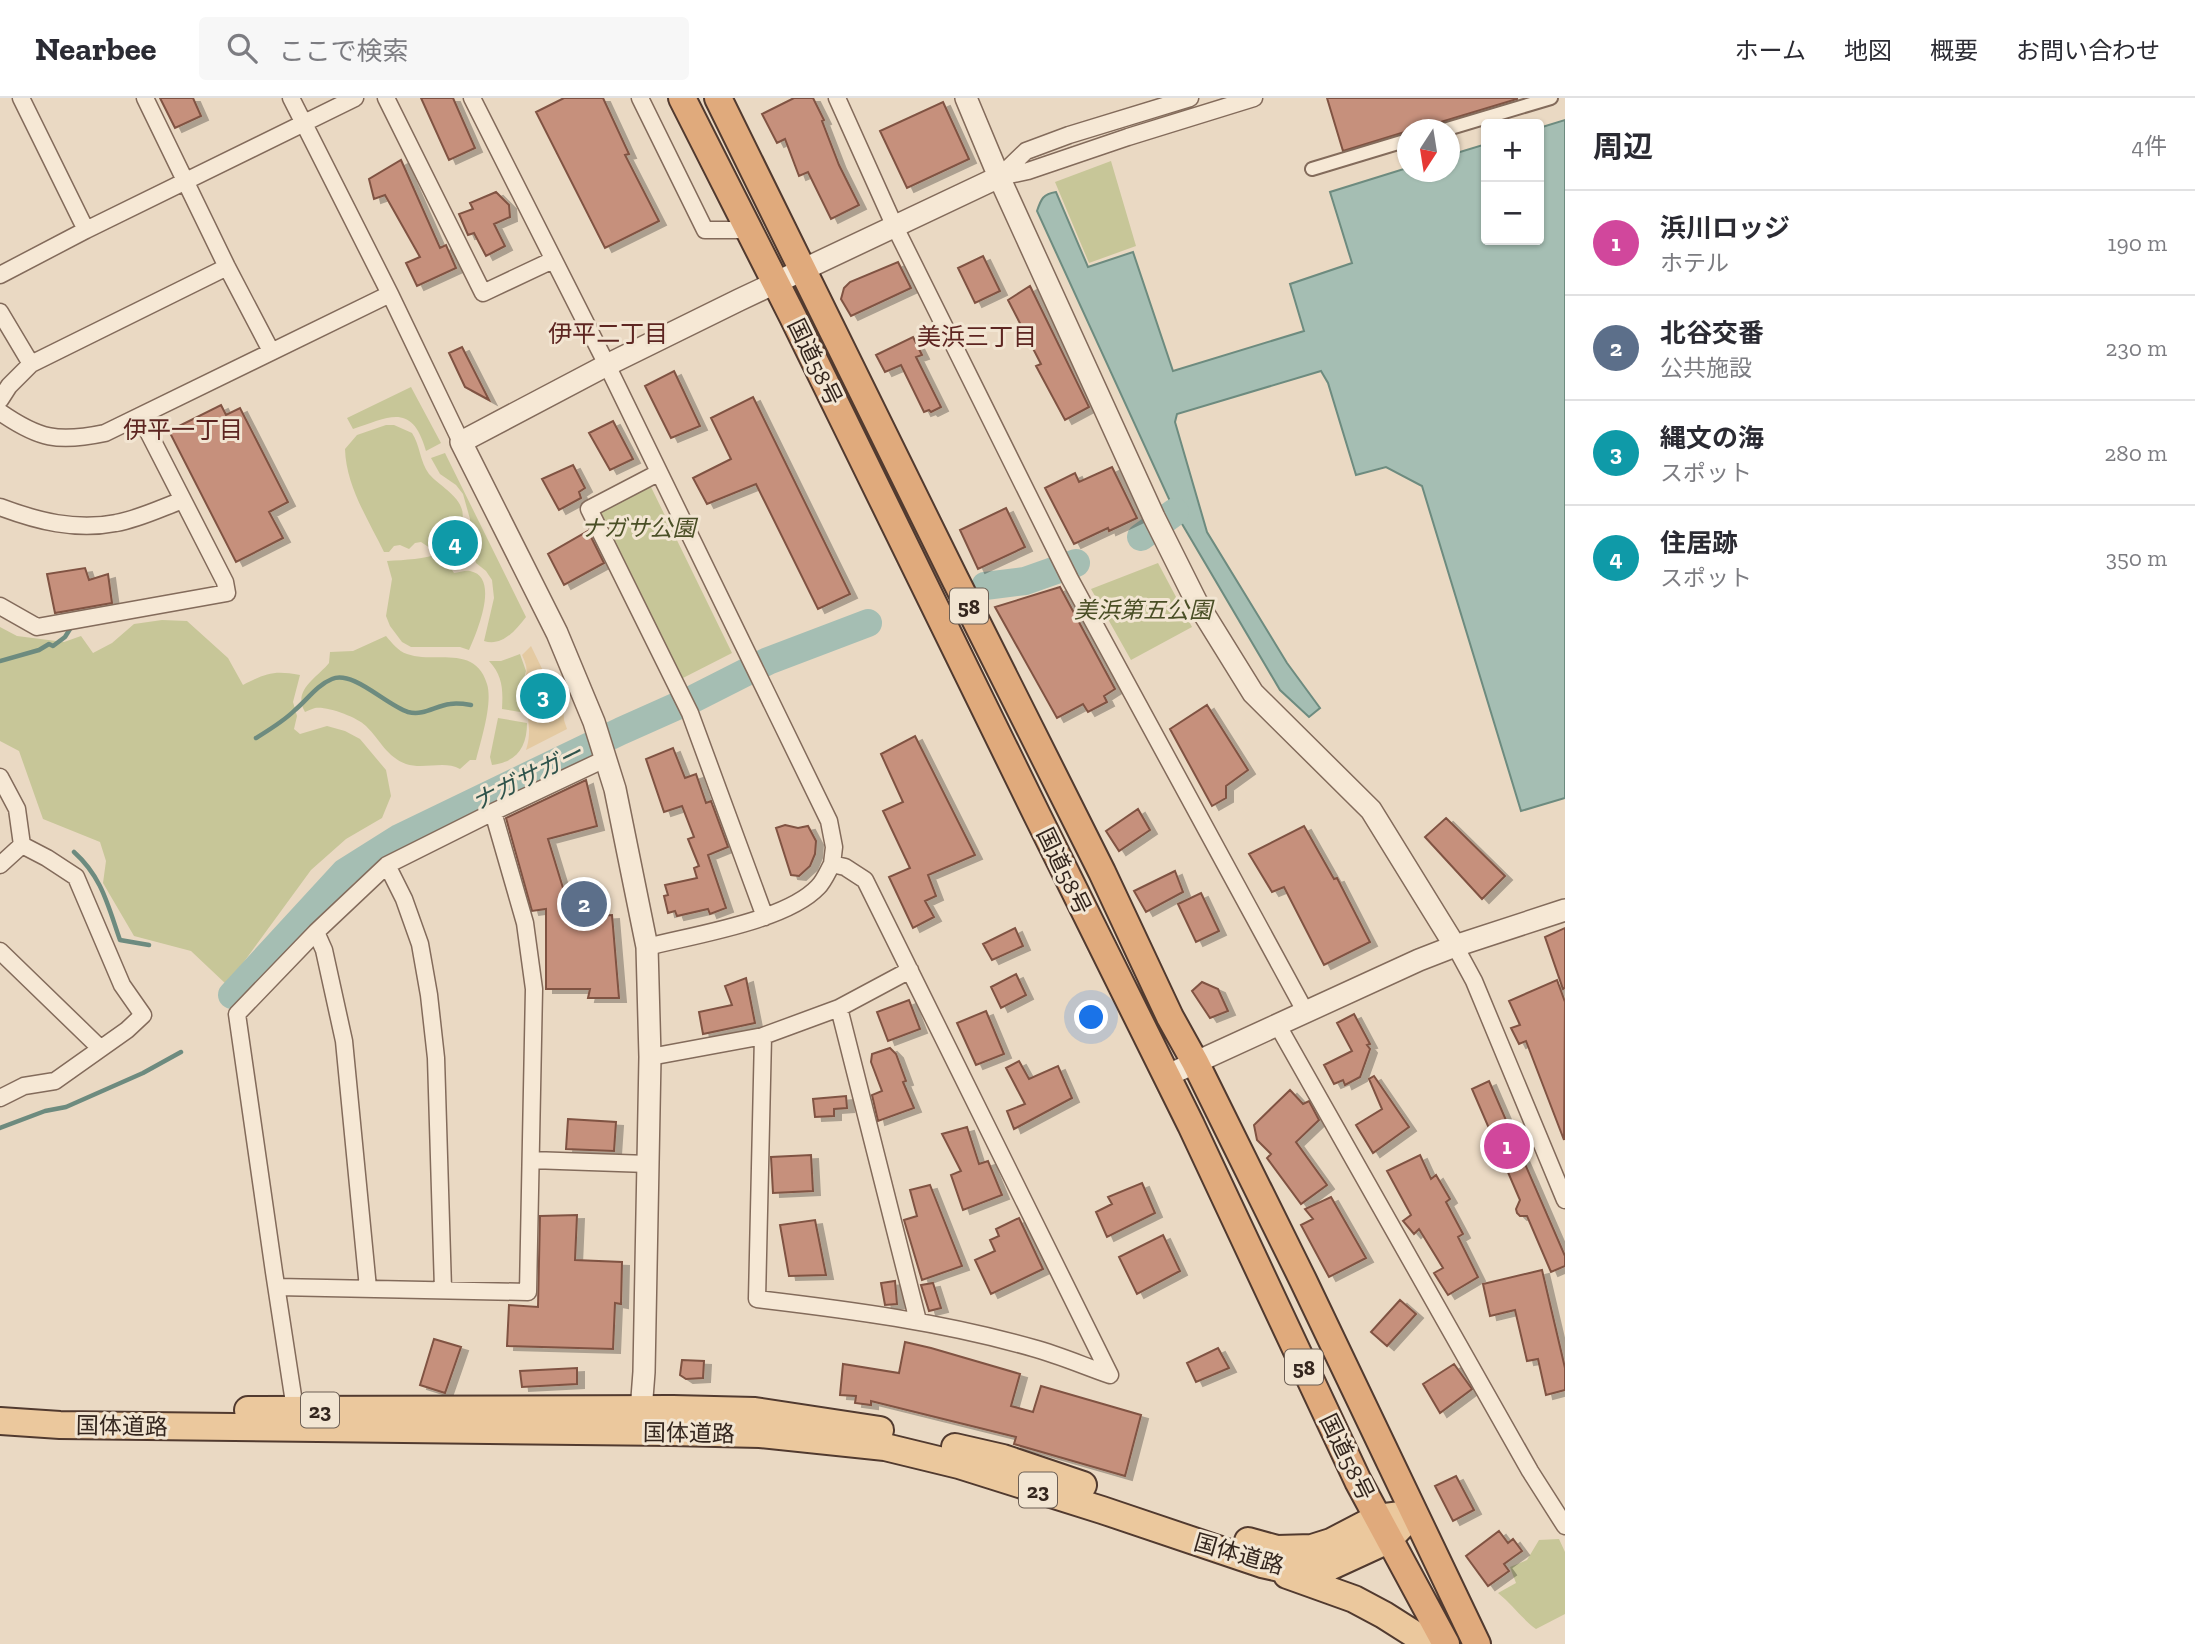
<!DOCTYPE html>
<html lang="ja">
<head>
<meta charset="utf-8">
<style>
	:root { --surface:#fff; --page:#f7f7f7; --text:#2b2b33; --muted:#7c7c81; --line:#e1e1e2; --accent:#2563eb }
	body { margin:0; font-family:"Zilla Slab","Noto Sans JP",serif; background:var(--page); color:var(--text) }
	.controls { position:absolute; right:21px; top:21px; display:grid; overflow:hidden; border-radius:7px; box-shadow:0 2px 5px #0004 }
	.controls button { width:63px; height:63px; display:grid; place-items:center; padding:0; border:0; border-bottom:2px solid var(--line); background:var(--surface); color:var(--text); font:35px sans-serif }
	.compass { position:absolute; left:1397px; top:21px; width:63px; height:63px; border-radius:50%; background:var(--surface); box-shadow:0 2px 5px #0004; rotate:192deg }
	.you { position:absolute; left:1092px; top:920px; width:24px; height:24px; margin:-18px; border:5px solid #fff; border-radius:50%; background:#1a73e8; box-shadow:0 0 0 10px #1a73e833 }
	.badge { display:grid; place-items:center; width:46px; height:46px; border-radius:50%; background:var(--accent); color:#fff; font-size:23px; font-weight:700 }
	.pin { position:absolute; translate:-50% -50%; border:4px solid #fff; box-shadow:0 2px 7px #0006 }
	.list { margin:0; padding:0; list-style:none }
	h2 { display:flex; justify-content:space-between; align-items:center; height:91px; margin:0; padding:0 28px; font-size:30px }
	h2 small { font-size:23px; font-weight:400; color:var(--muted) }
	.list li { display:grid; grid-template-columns:46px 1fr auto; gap:21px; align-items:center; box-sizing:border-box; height:105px; padding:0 28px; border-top:2px solid var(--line) }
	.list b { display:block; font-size:26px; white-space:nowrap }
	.list p { margin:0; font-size:23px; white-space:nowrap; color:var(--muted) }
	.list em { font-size:23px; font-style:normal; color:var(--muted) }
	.icon { flex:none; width:38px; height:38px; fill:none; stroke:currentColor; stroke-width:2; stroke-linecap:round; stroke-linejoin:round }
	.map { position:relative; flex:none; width:1565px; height:1546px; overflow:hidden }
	header { display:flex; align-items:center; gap:42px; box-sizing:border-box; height:98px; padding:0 35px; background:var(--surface); border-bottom:2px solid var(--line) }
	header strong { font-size:33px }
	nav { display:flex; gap:38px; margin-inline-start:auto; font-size:24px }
	.search { width:490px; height:63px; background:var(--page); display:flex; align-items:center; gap:18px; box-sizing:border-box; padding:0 24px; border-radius:7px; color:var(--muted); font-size:26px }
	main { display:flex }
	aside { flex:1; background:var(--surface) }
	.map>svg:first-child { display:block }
	.green { fill:#c7c698 }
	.sand { fill:#e4caa2 }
	.water { fill:#a5beb3; stroke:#6d8b7f; stroke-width:2 }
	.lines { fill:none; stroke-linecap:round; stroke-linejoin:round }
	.stream { stroke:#6d8b7f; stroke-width:4.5 }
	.river { stroke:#a5beb3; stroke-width:28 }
	.building { fill:#c6907c; stroke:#805343; stroke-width:2; filter:url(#shadow) }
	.pedestrian-casing { stroke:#836b5b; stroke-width:16 }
	.minor-casing { stroke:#836b5b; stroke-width:19 }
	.tertiary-casing { stroke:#836b5b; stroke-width:24 }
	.primary-casing { stroke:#513a2f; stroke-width:30 }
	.trunk-casing { stroke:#513a2f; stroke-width:30 }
	.pedestrian { stroke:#f6e8d5; stroke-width:12 }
	.minor { stroke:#f6e8d5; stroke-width:16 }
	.tertiary { stroke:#f6e8d5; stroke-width:21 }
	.primary { stroke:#ebc89d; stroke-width:26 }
	.trunk { stroke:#e0aa7c; stroke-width:26 }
	.labels { text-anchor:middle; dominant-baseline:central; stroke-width:6; stroke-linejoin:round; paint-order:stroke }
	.shield { fill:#f2e5d2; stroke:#6d5f54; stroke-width:2 }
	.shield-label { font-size:21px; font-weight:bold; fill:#34261e }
	.street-label { font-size:23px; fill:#34261e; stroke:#f2e5d2 }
	.park-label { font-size:23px; font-style:italic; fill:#4a4f26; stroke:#f2e5d2 }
	.neighbourhood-label { font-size:24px; fill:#5d2521; stroke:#f2e5d2 }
	.water-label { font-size:24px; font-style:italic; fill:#2f534b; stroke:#f2e5d2 }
</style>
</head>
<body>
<header>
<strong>Nearbee</strong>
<div class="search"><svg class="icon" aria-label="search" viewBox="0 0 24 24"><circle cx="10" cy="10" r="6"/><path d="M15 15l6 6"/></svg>ここで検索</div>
<nav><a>ホーム</a><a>地図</a><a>概要</a><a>お問い合わせ</a></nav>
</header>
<main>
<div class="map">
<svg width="1565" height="1546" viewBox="0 0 1565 1546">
	<defs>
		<filter id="shadow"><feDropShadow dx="7" dy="4" stdDeviation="0" flood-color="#0004"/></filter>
	</defs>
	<rect width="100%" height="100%" fill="#ead9c3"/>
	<!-- green -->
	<path class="green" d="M1111,63L1136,148L1089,165L1055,84Z
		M411,289L441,345L426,353C412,304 390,319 353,331L347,320Z
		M386,327H394L412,335C420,347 420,364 429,376C442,391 472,403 460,429C449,432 442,434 441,446L430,450L421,444L415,445L409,451L400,447L394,448L389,454H384C368,421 346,388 345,351L357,337Z
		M445,355L526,519C516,532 502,549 484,543L494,500L492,482L486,473L476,465L469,431L470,421L463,396L456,387L440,376L431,360Z
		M651,389L732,555L681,581L600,418L602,412Z
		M441,455L454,475C459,475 465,472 470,473C501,479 476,536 469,552L460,549H411L402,544L390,528L386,518L392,481L387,463C406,462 424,461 441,455Z
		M1158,465L1192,529L1131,562L1091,491Z
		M162,522L187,523L228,560L243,587C266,575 274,572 300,577L293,604L297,618L294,631L300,636L327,628L345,633L360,641L386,672L391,698L382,720L346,741L311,772L227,887L191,853L134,838L103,785L106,763L100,744L43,721L19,653L0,643V529L17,538L64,544L81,538L93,555L112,545L134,526Z
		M386,538C392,545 398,553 407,556C435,566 475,546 487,586C493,605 481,642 476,662H470L460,671C444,662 424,672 406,666C387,659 380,642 366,628C357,619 327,608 315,610C311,611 308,613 305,614C292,592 317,580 329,565L330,554L353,553Z
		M520,556L526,573L522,588L526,615L502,611C503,592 503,578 489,563H501Z
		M498,620L527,625C527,649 517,664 492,667L490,659Z
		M1559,1441L1565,1454V1516L1536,1531C1522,1521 1512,1506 1498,1495L1516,1485L1510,1469L1527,1462L1539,1442Z"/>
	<!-- sand -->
	<path class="sand" d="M531,548L547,581L563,602L564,622L567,631L526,652C534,630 524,612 525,589C525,573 530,574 522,557Z"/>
	<!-- water -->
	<path class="water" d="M1565,22V700L1521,713L1422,388L1386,369L1356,377L1328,285L1321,273L1177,316L1175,324L1207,434L1287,565L1320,610L1309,619L1280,592L1175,414L1037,113C1041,101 1043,96 1056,94L1088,169L1133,154L1173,273L1304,233L1290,186L1352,165L1330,94L1407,70L1408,74H1450V57L1486,46V142H1539V30Z"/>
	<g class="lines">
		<!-- stream -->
		<path class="stream" d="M0,563L39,552L49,546L53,548L65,539L70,531
			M256,640C269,632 284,623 295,612C307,602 317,587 332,581C353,572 386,607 408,614C424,618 435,608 450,606C456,605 465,606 471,607
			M74,754C102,779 108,808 120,842L149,847
			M0,1030L45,1013L66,1009L143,975L181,954"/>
		<!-- river -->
		<path class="river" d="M1141,439L1175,414
			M985,488L1025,483L1076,465
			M232,897L345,774L399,740L621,633L695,600L768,563L868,525"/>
	</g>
	<!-- building -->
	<path class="building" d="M160,0H193L201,18L175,30Z
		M421,0H453L475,50L449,62Z
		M564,0H603L629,56L625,57L659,123L605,150L536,14Z
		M794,0H813L824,22L822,23L839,67L859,107L831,121L808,74L799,78L785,41L777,45L762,16Z
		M1327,0H1517V1L1441,24L1436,28L1427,32H1408V33L1343,53Z
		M943,4L969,61L907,90L880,33Z
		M401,62L440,150L446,147L456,170L417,188L406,165L420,159L385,97L374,101L369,81Z
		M496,94L509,107L510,119L494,126L505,148L486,158L474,135L468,137L459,116L473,111L470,105Z
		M983,158L1000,193L975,205L958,170Z
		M898,164L911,190L851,218L841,201L844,190L850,184Z
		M1030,188L1089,309L1065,322L1036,268L1041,266L1008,202Z
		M913,239L922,257L916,259L941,309L931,314L929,312L924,314L901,267L885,274L876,257Z
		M462,249L489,302L465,289L449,255Z
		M674,273L700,328L671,340L645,288Z
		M753,299L850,496L818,511L756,386L707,406L693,380L731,361L711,320Z
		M221,307L226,317L240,310L288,404L269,414L283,440L236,464L169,333Z
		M613,323L633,361L610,372L589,335Z
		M573,367L585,390L579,394L581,400L559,412L542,381Z
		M1112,369L1137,420L1109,433L1108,430L1074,446L1045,390L1075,375L1079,384Z
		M1006,410L1025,449L978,471L960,432Z
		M588,433L604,465L564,487L548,456Z
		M85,470L89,482L108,476L112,505L55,515L47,476Z
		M1060,489L1115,591L1104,598L1107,604L1088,614L1083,606L1057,620L995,509Z
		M1207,607L1248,672L1226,688V700L1212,708L1170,631Z
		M915,638L975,757L928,777L936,798L925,803L934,819L913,830L889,779L910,770L883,713L903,704L881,656Z
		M673,650L685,680L696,676L706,705L711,703L728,749L708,757L726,810L710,816L708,811L677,818L675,813L668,815L664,798L668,797L665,787L697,780L694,770L699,768L688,741L694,739L682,708L664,714L646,661Z
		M586,682L597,728L548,741L567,803L590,797L596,818L612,817L619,900H588L590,891H546V811L532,813L506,720Z
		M1138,711L1150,732L1119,753L1106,733Z
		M1446,720L1505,778L1482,801L1425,739Z
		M785,727L798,730L808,728L816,743L815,756L810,768L799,778L791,777L776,730Z
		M1304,728L1334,781L1337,780L1370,844L1324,867L1284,789L1272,794L1249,756Z
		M1175,773L1183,794L1146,814L1134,793Z
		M1201,795L1219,833L1196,844L1178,806Z
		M1015,830L1023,848L992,862L983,846Z
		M1565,830V890L1563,891L1545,839Z
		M1016,876L1026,897L1001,910L991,889Z
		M746,880L755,925L703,936L699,914L732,907L725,888Z
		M1557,882L1565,904L1564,1042L1526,943L1519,946L1511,930L1520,927L1509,903Z
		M1202,884L1218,891L1228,913L1210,920L1192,893Z
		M909,902L920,931L888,943L877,914Z
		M986,913L1004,956L976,967L957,925Z
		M1354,916L1370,946L1367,947L1370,951L1360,979L1345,987L1343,982L1334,986L1324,967L1352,953L1337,925Z
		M890,950L896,956L906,983L903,984L914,1010L878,1023L872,997L882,993L871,964L872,956Z
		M1019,963L1029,981L1058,968L1072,1000L1014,1031L1007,1013L1025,1006L1006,970Z
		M1374,978L1409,1029L1373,1055L1356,1027L1382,1011L1369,981Z
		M1489,983L1565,1158V1168L1551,1174L1527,1118H1520L1517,1115L1516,1111L1520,1102L1472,991Z
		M1290,992L1303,1006L1309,1003L1319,1022L1296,1044L1327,1087L1301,1106L1267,1060L1271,1056L1257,1042L1254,1027Z
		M846,998L847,1010L834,1011V1018L815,1019L813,1001Z
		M568,1021L616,1024L614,1053L566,1051Z
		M967,1029L979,1066L988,1063L1002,1097L963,1112L951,1077L961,1073L942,1036Z
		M811,1057L813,1093L773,1095L771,1059Z
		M1420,1057L1431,1081L1436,1077L1450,1101L1446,1104L1463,1136L1458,1139L1478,1179L1448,1197L1434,1175L1443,1170L1419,1131L1414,1136L1403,1123L1411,1117L1387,1073Z
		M1142,1085L1155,1115L1107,1139L1096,1114L1112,1106L1108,1099Z
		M930,1087L962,1168L922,1182L904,1122L917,1118L910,1092Z
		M1331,1099L1366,1160L1329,1179L1301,1127L1313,1121L1305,1111Z
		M577,1117L575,1162L622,1164L621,1206L615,1205L613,1251L507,1248L509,1207L538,1209L540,1118Z
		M1019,1120L1043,1171L991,1196L975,1162L995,1153L990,1142L999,1138L996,1131Z
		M815,1122L826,1177L789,1178L780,1127Z
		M1163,1137L1180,1173L1137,1196L1119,1159Z
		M1542,1172L1565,1270V1292L1546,1297L1538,1261L1527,1263L1515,1212L1490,1218L1483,1186Z
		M895,1183L897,1206L885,1207L881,1185Z
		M933,1185L941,1210L929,1213L921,1187Z
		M1400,1202L1416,1216L1387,1248L1371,1234Z
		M434,1241L461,1249L445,1295L420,1287Z
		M905,1244L931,1250L1020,1276L1011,1308L1033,1314L1041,1288L1141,1317L1125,1378L1014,1346L1016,1339L871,1303V1307L855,1305L856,1298L840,1297L843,1266L899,1275Z
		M1218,1250L1229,1270L1196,1284L1187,1265Z
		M682,1262L704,1263L703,1280L686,1281L680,1277Z
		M1454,1266L1472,1291L1440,1315L1423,1286Z
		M577,1270V1286L522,1289L520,1273Z
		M1456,1378L1474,1412L1453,1423L1435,1388Z
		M1499,1433L1508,1445L1513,1441L1522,1453L1504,1466L1509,1473L1488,1488L1466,1458Z"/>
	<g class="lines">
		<defs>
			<path id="pedestrian" d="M1444,32L1551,0
				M1312,71L1408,42"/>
			<path id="minor" d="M21,0L86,132
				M145,0L227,169L271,253
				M291,0L390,196L461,344
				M386,0L483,195L553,162
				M472,0L607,267L829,723L834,749L832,766L845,769L865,782L1110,1277C1084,1268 1059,1257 1033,1250C942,1224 850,1212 757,1201L763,938
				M640,0L705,132H748
				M837,0L895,129L1070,481L1305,913
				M999,79L1028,73L1128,39L1254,0
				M999,79L1026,53L1069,37L1190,0
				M0,177L86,132L355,0
				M0,214L31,266
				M0,302L9,288L31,266L227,169
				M0,314C39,341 58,345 105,335L390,196
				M658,375L589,411L690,615L765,819
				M0,409C37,423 76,433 116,425C139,421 161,410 183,402
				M0,508L37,529L227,495L225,484L140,318
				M0,679L17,711L22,747
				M0,767L22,747L47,760L76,779L122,887L143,917L127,932L55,983L24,988L0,1000
				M387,767L404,801L420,846L429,897L436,960L443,1191
				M316,834L324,852L344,943L368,1190
				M1455,848L1474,883L1565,1102
				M647,849C693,837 786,823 818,789C824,783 828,773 832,766
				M0,853L100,950
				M839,910L918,1223
				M1277,926L1530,1373L1565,1428
				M650,959L763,938L839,910L910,872
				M531,1062L648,1066
				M277,1189L528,1194L534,891L525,825L493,714
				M295,1311L274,1174L237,916L316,834L387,767L493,714L605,661"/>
			<path id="tertiary" d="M966,0L999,79L1154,419L1196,503L1253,595L1371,712L1455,848
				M1166,978L1419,862L1455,848L1565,812
				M640,1326L644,1274L650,959L647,849L615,691L594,624L557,535L461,344L607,267L739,202L999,79"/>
			<path id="primary" d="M248,1312L673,1311L755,1313L880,1332
				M0,1323L60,1327L671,1334L760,1336L885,1349L959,1367L1102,1412L1262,1466L1284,1471L1306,1473L1325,1471L1388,1442L1413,1416
				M955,1349L1003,1360L1083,1387
				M1248,1443L1277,1451L1312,1450L1331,1444L1377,1420L1401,1417
				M1287,1477L1354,1501L1384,1517L1417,1538L1425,1546"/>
			<path id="trunk" d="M682,0L793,219L1037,717L1191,1027L1358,1383L1446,1546
				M718,0L955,481L1102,774L1170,919L1195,964L1303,1182L1477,1546"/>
		</defs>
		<!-- pedestrian casing -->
		<use href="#pedestrian" class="pedestrian-casing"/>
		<!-- minor casing -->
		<use href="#minor" class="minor-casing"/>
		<!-- tertiary casing -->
		<use href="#tertiary" class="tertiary-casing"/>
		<!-- primary casing -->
		<use href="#primary" class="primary-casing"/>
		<!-- trunk casing -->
		<use href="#trunk" class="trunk-casing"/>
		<!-- pedestrian -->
		<use href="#pedestrian" class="pedestrian"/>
		<!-- minor -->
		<use href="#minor" class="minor"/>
		<!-- tertiary -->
		<use href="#tertiary" class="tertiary"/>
		<!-- primary -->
		<use href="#primary" class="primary"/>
		<!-- trunk -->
		<use href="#trunk" class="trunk"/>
	</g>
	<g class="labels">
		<!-- shield labels -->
		<g class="shield">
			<rect x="950" y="490.5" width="38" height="35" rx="5"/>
			<rect x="1285" y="1251.5" width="38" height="35" rx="5"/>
			<rect x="301" y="1294.5" width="38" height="35" rx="5"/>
			<rect x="1019" y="1374.5" width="38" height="35" rx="5"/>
		</g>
		<g class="shield-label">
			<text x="969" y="508">58</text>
			<text x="1304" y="1269">58</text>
			<text x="320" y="1312">23</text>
			<text x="1038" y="1392">23</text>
		</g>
		<!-- street labels -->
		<g class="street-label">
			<text transform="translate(815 264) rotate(64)">国道58号</text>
			<text transform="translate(1064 773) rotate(64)">国道58号</text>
			<text transform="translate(122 1328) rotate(1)">国体道路</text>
			<text transform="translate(689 1335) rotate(1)">国体道路</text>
			<text transform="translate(1347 1359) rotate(64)">国道58号</text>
			<text transform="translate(1239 1456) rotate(16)">国体道路</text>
		</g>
		<!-- park labels -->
		<g class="park-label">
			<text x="638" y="430">ナガサ公園</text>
			<text x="1143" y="512">美浜第五公園</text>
		</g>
		<!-- neighbourhood labels -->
		<g class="neighbourhood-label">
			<text x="608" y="235">伊平二丁目</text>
			<text x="977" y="238">美浜三丁目</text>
			<text x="183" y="331">伊平一丁目</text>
		</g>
		<!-- water labels -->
		<g class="water-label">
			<text transform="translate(527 679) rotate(-26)">ナガサガー</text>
		</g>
	</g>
</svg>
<div class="controls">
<button>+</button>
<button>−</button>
</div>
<svg class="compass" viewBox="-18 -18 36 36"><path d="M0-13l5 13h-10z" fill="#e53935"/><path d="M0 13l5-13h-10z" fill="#7c7c81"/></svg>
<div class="you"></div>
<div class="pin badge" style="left:1507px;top:1048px;background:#d1479c">1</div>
<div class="pin badge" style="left:584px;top:806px;background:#5c6f8a">2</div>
<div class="pin badge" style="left:543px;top:598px;background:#0f9aa8">3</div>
<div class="pin badge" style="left:455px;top:445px;background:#0f9aa8">4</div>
</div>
<aside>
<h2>周辺<small>4件</small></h2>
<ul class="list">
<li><span class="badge" style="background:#d1479c">1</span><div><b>浜川ロッジ</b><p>ホテル</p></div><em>190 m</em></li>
<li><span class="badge" style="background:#5c6f8a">2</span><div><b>北谷交番</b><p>公共施設</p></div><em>230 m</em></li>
<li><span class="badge" style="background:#0f9aa8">3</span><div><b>縄文の海</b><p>スポット</p></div><em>280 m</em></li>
<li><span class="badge" style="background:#0f9aa8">4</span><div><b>住居跡</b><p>スポット</p></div><em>350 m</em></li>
</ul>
</aside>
</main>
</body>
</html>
